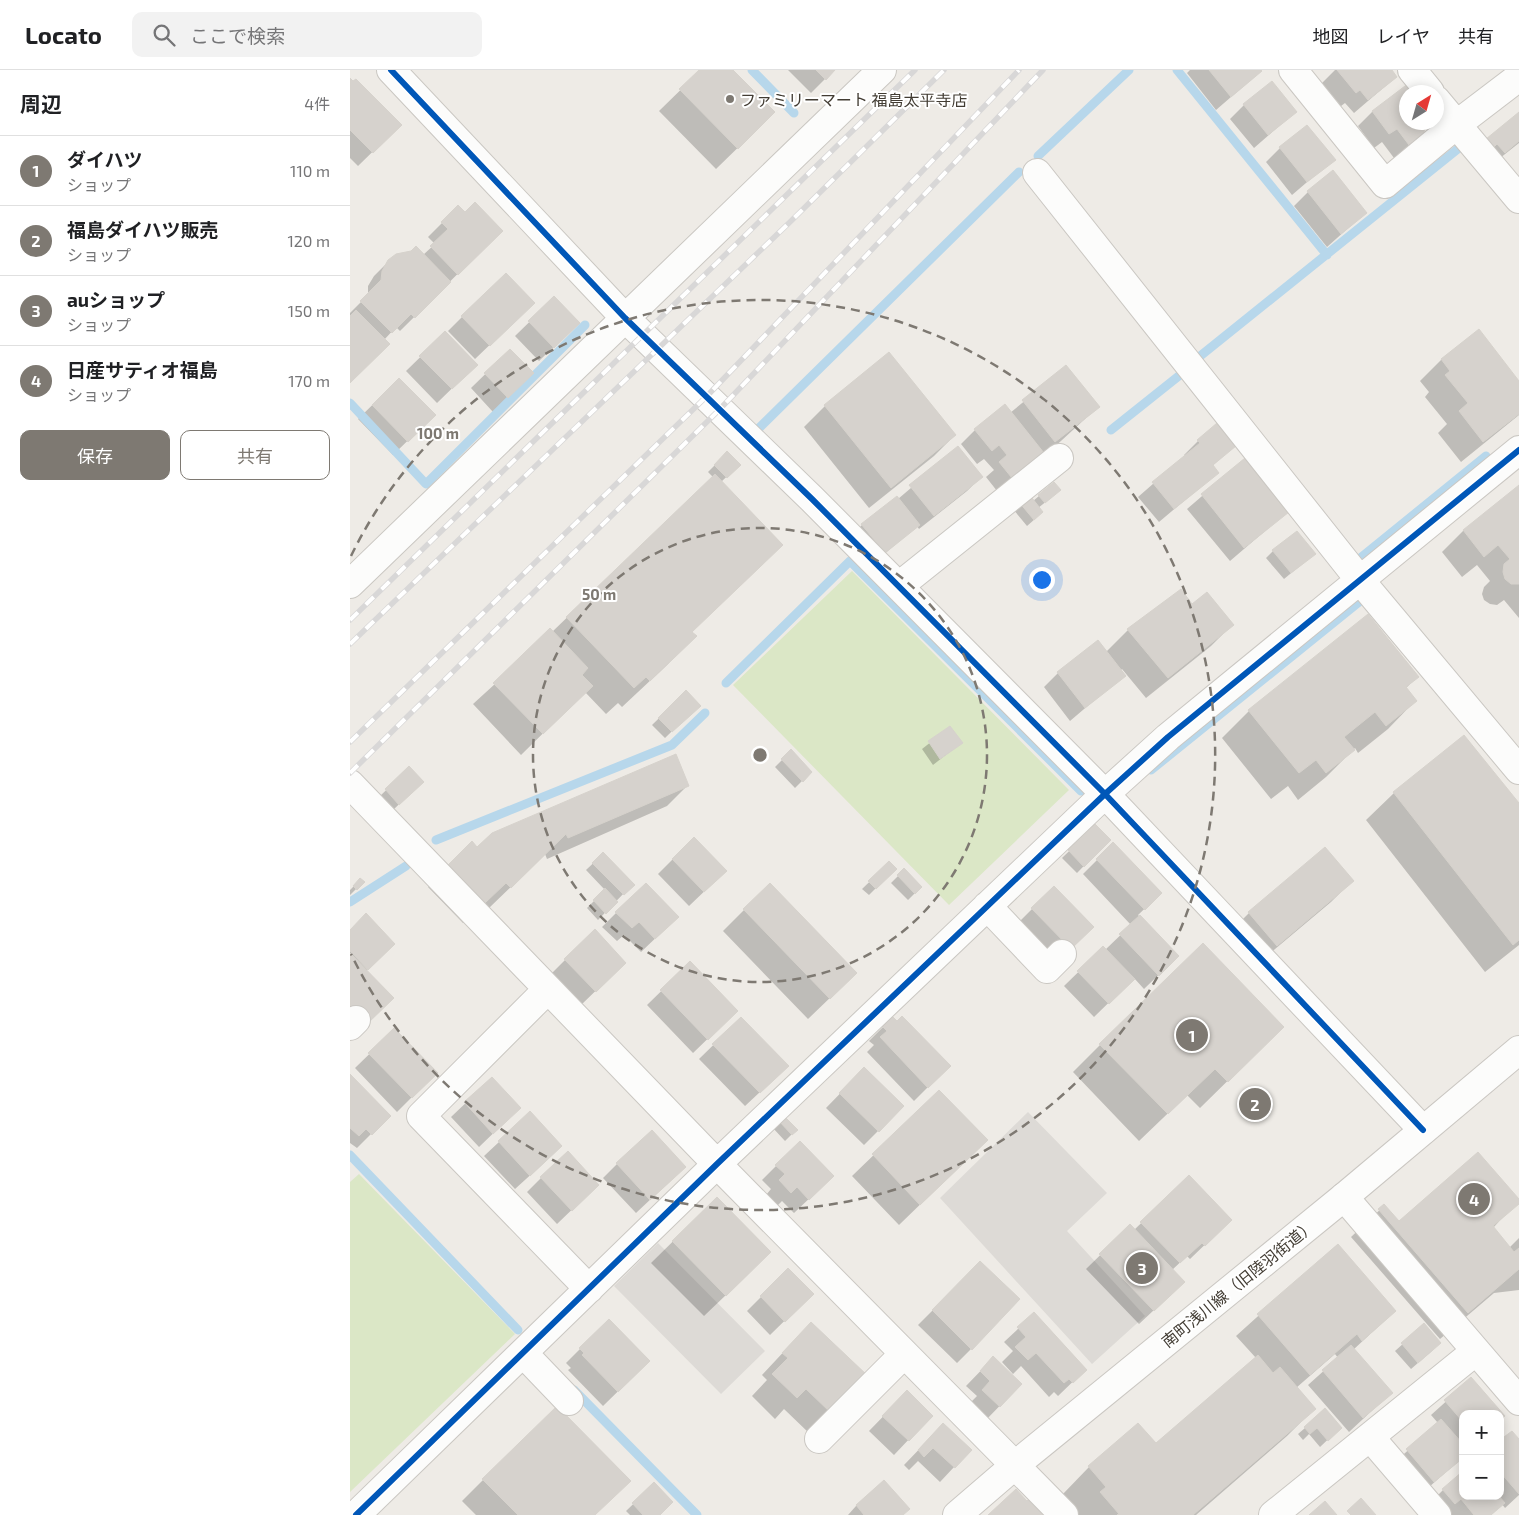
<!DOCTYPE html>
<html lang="ja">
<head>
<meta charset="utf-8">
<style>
	:root { --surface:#fff; --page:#f2f2f2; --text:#202124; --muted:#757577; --line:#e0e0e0; --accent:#7e7972 }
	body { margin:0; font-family:"Exo 2","Noto Sans JP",sans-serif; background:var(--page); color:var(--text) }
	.controls { position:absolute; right:15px; bottom:15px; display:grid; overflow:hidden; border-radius:10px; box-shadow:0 2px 12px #0003 }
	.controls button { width:45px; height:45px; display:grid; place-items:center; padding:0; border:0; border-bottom:1px solid var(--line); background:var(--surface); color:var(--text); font:25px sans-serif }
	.compass { position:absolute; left:1049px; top:15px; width:45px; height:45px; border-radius:50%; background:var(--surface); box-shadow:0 2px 12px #0003; rotate:37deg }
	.you { position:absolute; left:691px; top:509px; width:18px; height:18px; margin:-12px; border:4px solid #fff; border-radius:50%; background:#1a73e8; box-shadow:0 0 0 8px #1a73e833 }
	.badge { display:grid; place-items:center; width:32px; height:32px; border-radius:50%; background:var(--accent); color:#fff; font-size:16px; font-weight:700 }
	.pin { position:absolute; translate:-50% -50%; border:2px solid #fff; box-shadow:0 1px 5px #0006 }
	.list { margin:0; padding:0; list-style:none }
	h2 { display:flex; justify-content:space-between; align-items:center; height:65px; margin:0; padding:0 20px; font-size:21px }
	h2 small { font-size:16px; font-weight:400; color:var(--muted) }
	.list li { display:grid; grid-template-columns:32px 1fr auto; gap:15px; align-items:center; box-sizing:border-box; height:70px; padding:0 20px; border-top:1px solid var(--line) }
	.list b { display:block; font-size:19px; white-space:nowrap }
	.list p { margin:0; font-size:16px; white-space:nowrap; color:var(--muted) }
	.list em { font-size:16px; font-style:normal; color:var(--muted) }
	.actions { display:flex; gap:10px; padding:15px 20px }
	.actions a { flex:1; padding:11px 0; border:1px solid var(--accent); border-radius:10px; text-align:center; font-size:18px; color:var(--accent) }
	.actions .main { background:var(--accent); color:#fff }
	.icon { flex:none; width:28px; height:28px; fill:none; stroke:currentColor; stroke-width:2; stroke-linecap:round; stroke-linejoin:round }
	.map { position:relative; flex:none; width:1169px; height:1445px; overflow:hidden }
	header { display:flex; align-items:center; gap:30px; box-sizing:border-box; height:70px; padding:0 25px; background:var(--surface); border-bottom:1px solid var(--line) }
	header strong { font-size:24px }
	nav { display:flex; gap:28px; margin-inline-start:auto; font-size:18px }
	.search { width:350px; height:45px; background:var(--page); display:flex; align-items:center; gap:12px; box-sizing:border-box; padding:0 18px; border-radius:10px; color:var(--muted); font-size:19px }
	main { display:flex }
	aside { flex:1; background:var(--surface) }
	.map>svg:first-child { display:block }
	.green { fill:#dbe7c6 }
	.parking { fill:#dddad6 }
	.shadow { fill:#0003 }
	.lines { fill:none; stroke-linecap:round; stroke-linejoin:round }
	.stream { stroke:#b7d7eb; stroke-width:9 }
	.building { fill:#d6d2cd; stroke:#d6d2cc }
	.minor-casing { stroke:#cac7c2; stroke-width:30 }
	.tertiary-casing { stroke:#cac7c2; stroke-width:30 }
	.minor { stroke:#fcfcfb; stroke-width:28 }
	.tertiary { stroke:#fcfcfb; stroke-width:28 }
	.rail-casing { stroke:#d8d7d7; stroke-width:5.5 }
	.rail { stroke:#fff; stroke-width:4; stroke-dasharray:11; stroke-linecap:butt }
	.cycleway-casing { stroke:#fff; stroke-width:9 }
	.cycleway { stroke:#0057b8; stroke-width:6 }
	.ring { fill:none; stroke:#7e7972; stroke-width:2.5; stroke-dasharray:9 6 }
	.poi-dot { fill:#7e7972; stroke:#fff; stroke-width:2 }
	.labels { text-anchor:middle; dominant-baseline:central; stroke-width:4; stroke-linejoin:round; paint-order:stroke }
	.poi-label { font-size:16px; fill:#423c33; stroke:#fff; text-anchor:start }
	.street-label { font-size:16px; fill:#423c33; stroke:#fff }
	.centre { fill:#7e7972; stroke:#fff; stroke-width:2.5 }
	.ring-label { font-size:15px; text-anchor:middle; font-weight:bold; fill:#7e7972; stroke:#fff; stroke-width:4; stroke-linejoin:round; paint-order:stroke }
</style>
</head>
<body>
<header>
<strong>Locato</strong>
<div class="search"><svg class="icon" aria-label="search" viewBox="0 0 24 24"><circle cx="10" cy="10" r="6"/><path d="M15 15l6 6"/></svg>ここで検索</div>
<nav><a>地図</a><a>レイヤ</a><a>共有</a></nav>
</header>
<main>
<aside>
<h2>周辺<small>4件</small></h2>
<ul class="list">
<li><span class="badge">1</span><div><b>ダイハツ</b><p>ショップ</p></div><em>110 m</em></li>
<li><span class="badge">2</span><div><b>福島ダイハツ販売</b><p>ショップ</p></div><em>120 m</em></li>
<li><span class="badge">3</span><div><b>auショップ</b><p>ショップ</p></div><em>150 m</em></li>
<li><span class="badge">4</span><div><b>日産サティオ福島</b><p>ショップ</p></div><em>170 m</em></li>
</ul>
<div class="actions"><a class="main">保存</a><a>共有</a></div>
</aside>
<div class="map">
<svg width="1169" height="1445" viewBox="0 0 1169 1445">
	<rect width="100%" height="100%" fill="#eeebe6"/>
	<!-- green -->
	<path class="green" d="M502,501L719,720L599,835L383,615Z
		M9,1104L165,1264L0,1422V1112Z"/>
	<!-- parking -->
	<path class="parking" d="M678,1042L757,1123L717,1161L795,1246L742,1294L590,1128Z
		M308,1173L415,1281L371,1324L264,1216Z"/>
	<!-- shadow -->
	<path class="shadow" d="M351,0H382L403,63L366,99L309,41Z
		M438,0H484L461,23Z
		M840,0H910L911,1L866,40L837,3Z
		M985,0H1040L1046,7L1004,43L995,33L991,36L972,13Z
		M0,10L50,55L8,96L0,88Z
		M1059,15L1064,22H1056V52L1073,63L1044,88L1032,72L1024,78L1008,56L1022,42Z
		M894,35L945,42L904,78L880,49Z
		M1169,44V73L1140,96L1128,91Z
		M930,78L984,89L942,125L916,92Z
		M958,122L1015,143L977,177L944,136Z
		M108,137L115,144L151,161L50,261L46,257L34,270L0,311V243L18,225V216L24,206L39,191L73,185L85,174L78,167Z
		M204,228L228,253L189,291L165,266Z
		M112,247H169L125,289L98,261Z
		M1129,261L1169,313V345L1111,392L1088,363L1097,354L1075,327L1079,322L1070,311L1091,290Z
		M95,263L126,295L87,333L56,301Z
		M160,280L182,303L143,342L121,318Z
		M716,297L748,337L651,426L636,407L644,400L634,389L627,394L611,374L625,360L660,343Z
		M49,309L84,345L43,385L8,349Z
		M475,336L605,365L584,386L519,438L454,357Z
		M848,371L884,376L862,396L867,403L809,452L788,427L835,386L834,385Z
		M608,378L631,407L617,421L569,459L567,456L520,496L498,469L512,455L548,429Z
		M377,383L389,395L371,412L341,562L318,594L272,637L268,633L256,644L235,622L171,685L123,634L202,562L363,407L358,402Z
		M894,390L937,442L880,491L837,439Z
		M1169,417V548L1154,530L1147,535L1140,534L1134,530L1132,524L1134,517L1140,511L1127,495L1112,507L1092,482L1113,461Z
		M678,426L683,431L689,426L702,427L688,438L685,449L677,456L663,439Z
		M923,481L957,490L934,509L916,488Z
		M842,535L882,555L861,576L796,628L772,599L771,600L774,605L720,651L694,617L708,603L756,582L778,560Z
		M1067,607L1055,619L1065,631L1038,659L1008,683L1005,678L976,707L948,730L938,716L921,729L872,668L899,641Z
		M336,622L349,635L315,668L302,655Z
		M600,657L611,673L583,695L572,679Z
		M441,681L461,702L445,718L425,697Z
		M59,698L72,712L42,741L29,727Z
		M338,715L317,736L197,789L195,784L139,838L134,833L113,853L78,817L122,773L127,779Z
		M1044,723L1169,735V875L1135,902L1016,750Z
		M745,756L759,770L727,803L712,788Z
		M344,768L361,815L339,836L308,804Z
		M975,778L1002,811L981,832L905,896L878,864L899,843Z
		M253,784L276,821L248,850L237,838L255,820L236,800Z
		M747,790L811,823L788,845L828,886L794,919L784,908L744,947L714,916L753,878L755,880L781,855L733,804Z
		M539,793L545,799L519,825L512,819Z
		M554,800L571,817L558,830L541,813Z
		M10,810L13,812L0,825V820Z
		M682,839L728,871L706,892L668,853Z
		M394,840L484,924L458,949L373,861Z
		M266,843L313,861L291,882L274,865L267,871L252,857Z
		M0,861L44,874L16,901L0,967Z
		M215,890L260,907L231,935L201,904Z
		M340,893L372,955L343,983L297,935Z
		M391,948L423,1010L395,1036L349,989Z
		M542,948L599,996L564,1031L517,982L524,975L519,971Z
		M44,960L86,1003L47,1042L5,998Z
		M750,975L905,984L850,1038L837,1025L789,1071L723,1002Z
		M514,999L552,1037L514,1075L476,1038Z
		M0,1006L39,1046L7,1078L0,1073Z
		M142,1008L155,1052L129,1077L101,1047Z
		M589,1022L615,1091L549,1155L502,1106Z
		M180,1043L197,1090L165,1119L134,1086Z
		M433,1047L446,1060L435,1071L422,1057Z
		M267,1094L320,1111L286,1143L253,1108Z
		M426,1096L483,1106L444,1143L432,1131L427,1136L416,1125L421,1119L412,1110Z
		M839,1107L866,1164L840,1189L837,1186L822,1200L819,1226L789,1254L736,1199L780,1156L784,1160Z
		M191,1108L233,1129L207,1154L177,1122Z
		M367,1128L399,1203L354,1246L301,1193Z
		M1169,1130L1143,1158L1159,1178L1169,1168V1220L1144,1223L1090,1269L1001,1167L1034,1136L1049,1153Z
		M987,1175L1045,1241L1003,1280L1041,1323L999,1362L958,1315L988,1288L985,1284L946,1318L964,1339L937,1366L846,1445H729L712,1425L739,1397L806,1375L906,1288L886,1266Z
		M630,1193L621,1279L607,1293L568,1255Z
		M438,1200L462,1224L420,1265L397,1241Z
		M684,1244L735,1300L708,1326L704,1322L699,1327L671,1296L663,1304L652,1292L663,1281L654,1272Z
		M259,1250L299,1291L253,1336L218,1300L221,1298L216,1293Z
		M1074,1255L1083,1280L1061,1299L1045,1281Z
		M440,1275L516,1306L460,1364L434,1339L425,1349L402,1326L417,1310L412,1305Z
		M643,1288L671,1314L635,1351L618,1335L627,1326L616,1316Z
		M1121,1309L1150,1344H1113V1387L1070,1425L1043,1394L1088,1353L1081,1345Z
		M557,1322L581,1346L544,1385L519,1361Z
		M955,1358H990L970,1377L959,1364L953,1370L948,1364Z
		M579,1369L620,1380L590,1412L568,1391L559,1400L554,1395Z
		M1169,1371V1425L1155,1438L1152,1434L1141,1445H1098L1079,1434L1093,1420L1113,1426H1150V1372Z
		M133,1410L244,1445H126L112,1431Z
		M534,1411L552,1445H498L506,1436Z
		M304,1414L308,1445H280L276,1441Z"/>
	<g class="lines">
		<!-- stream -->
		<path class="stream" d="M402,0L444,43
			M827,0L977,185
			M688,86L779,0
			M844,291L1109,78
			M0,333L76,414L235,255
			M407,360L669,102
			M761,360L830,305
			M1003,494L1136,386
			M376,613L500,491L731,721
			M801,700L1009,532
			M86,770L322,675L355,643
			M0,832L56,796
			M0,1085L168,1260
			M224,1320L347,1445"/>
	</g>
	<!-- building -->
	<path class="building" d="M349,0H383L425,42L388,79L329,19Z
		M466,0H485L476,10Z
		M859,0H911L912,1L881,27Z
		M987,0H1042L1047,7L1018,30L1010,20L1006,23Z
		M0,8L3,11L6,9L52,55L23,83L0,60Z
		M922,11L947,42L918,65L893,34Z
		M1059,13L1066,22H1056V52H1075L1074,63L1059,75L1047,59L1039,64L1022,41Z
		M1169,42V71L1155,83L1147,74L1143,78L1136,69Z
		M957,55L986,90L957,112L929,77Z
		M983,100L1017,143L991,164L957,121Z
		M125,132L153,161L108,205L80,176L98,159L91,152L108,135L115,142Z
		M66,176L101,212L65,248L61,244L42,263L10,231L31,210L32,201L38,190L46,184L61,181Z
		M156,203L185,233L140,276L111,246Z
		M204,226L230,253L204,278L178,251Z
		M6,240L40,274L0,313V246Z
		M1129,259L1169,311V344L1133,372L1109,341L1118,333L1095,305L1100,301L1091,289Z
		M95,261L128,295L102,319L69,286Z
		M160,279L184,303L158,328L134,303Z
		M539,282L606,365L541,418L474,335Z
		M716,295L750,337L705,372L672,330Z
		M49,308L86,345L58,372L22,335Z
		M655,334L698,388L666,413L649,392L657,385L649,375L642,381L624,359Z
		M867,353L886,376L863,395L869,403L824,439L802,412L850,373L847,370Z
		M608,376L633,407L584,446L559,415Z
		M377,381L391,395L377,408L364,395Z
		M895,388L939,442L894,478L851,424Z
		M365,404L433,475L342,562L347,566L300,611L296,607L284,618L216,547Z
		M704,412L711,420L695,433L688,425Z
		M1169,415V514H1161L1155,509L1153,502L1154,494L1160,489L1148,475L1134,487L1113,460Z
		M679,424L693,442L684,450L669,432Z
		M547,426L570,455L535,483L511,454Z
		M947,461L966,484L941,503L922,480Z
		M831,519L842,534L857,522L884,555L818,608L777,559Z
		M1018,544L1069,607L1056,617L1067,631L1036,656L1025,642L994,667L1005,680L976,703L966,690L949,703L898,640Z
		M200,558L238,598L232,605L243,616L193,664L143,613Z
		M748,570L776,606L735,638L707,602Z
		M336,620L351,636L322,662L308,648Z
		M600,656L613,673L590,689L578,671Z
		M1114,665L1169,733V870L1163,875L1043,722Z
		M441,679L462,702L453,712L431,689Z
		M326,684L339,716L218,768L216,764L161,818L156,813L135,833L98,795L122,771L127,777L142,763Z
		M59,696L74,712L49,735L35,719Z
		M745,754L761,770L734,797L718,780Z
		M344,767L377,801L354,822L322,789Z
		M763,772L812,823L795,840L746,789Z
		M975,777L1004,811L927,876L898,842Z
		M253,782L285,815L274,825L242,793Z
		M539,791L547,799L526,819L518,811Z
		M554,798L572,817L565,824L547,805Z
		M10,808L15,812L7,820L3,816Z
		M296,813L329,847L305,869L289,852L282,858L265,842Z
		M420,813L507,903L480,929L393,839Z
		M704,816L744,857L721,879L681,838Z
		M255,818L268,832L256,844L243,830Z
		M16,843L45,874L18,900L0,881V860Z
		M790,845L829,886L809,906L769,864Z
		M245,859L276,893L246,922L214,889Z
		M853,873L934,957L878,1012L865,999L818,1044L749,974Z
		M753,876L785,909L759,934L727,901Z
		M0,883L44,928L16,955L0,938Z
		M340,891L388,941L358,970L310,920Z
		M542,946L547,951L552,946L601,996L578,1018L530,967L537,961L532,956Z
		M391,947L439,996L410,1023L362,974Z
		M44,958L88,1003L62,1028L18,983Z
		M514,997L554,1036L529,1062L489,1023Z
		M0,1004L41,1046L22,1065L16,1059L9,1066L0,1058Z
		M142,1007L171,1038L143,1064L114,1032Z
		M589,1020L638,1070L570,1135L522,1084Z
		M180,1041L212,1076L180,1106L148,1071Z
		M433,1045L448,1060L442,1065L428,1050Z
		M302,1060L336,1097L300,1130L266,1093Z
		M450,1071L484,1106L459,1130L447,1117L441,1123L429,1110L435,1104L425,1095Z
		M218,1081L249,1115L222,1141L190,1107Z
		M1128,1082L1169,1129V1134L1143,1156L1164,1182L1169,1178V1199L1118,1243L1028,1139L1034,1134L1049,1151Z
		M839,1105L882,1150L855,1176L852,1173L830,1193L790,1152Z
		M367,1127L421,1182L376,1226L322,1171Z
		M780,1154L835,1212L804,1241L749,1184Z
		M988,1174L1046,1241L1012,1271L1007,1264L960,1305L907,1244Z
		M630,1191L670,1229L622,1280L582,1240Z
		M438,1198L464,1224L435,1252L410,1226Z
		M684,1242L737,1300L723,1313L719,1309L714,1313L686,1283L678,1290L665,1277L676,1267L667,1257Z
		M259,1249L300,1291L268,1322L232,1285L234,1283L229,1278Z
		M461,1252L518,1306L482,1344L456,1319L447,1328L422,1304L438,1288L432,1283Z
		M1074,1253L1091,1273L1068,1293L1051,1273Z
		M1001,1275L1043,1323L1013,1348L972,1300Z
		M908,1285L923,1303L930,1297L966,1339L843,1445H767L769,1444L750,1422L756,1417L738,1396L788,1353L806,1373Z
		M643,1286L672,1314L650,1337L632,1320L640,1311L630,1301Z
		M1121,1307L1155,1346L1150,1350V1344H1113V1352L1094,1330Z
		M557,1320L583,1346L559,1371L532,1346Z
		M207,1336L281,1411L245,1445H168L132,1409Z
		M975,1338L992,1358L978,1371L967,1358L960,1364L954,1357Z
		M1091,1349L1113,1374V1388L1084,1412L1056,1379Z
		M593,1353L622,1380L605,1398L583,1378L574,1387L568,1380Z
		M1162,1361L1169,1369V1424L1150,1402V1370Z
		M1113,1401V1426H1149L1155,1433L1141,1445H1124L1111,1429L1105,1434L1092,1419Z
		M534,1410L560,1439L553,1445H514L506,1435Z
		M304,1412L323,1432L310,1445H293L282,1433Z
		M666,1419L677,1431L679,1429L694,1445H638Z
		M1011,1428L1026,1445H1001L997,1441Z
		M975,1431L987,1445H959Z"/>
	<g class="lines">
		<defs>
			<path id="minor" d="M41,0L275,248L462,429L755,724L1073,1060
				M943,0L1035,114L1106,55L1169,7
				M1062,0L1080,22
				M1086,30L1169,129
				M687,103L1009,509L1169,700
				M0,514L532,0
				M549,516L709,388
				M0,714L367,1094L714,1445
				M637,836L697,899L712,884
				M198,919L71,1046L239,1219
				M0,956L6,950
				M994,1127L1169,1331
				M173,1283L219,1331
				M1020,1367L1087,1445
				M469,1369L554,1284
				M6,1445L367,1094L755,724L818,667L1169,380
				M923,1445L1126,1281"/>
			<path id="tertiary" d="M607,1445L664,1396L994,1127L1169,980"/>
		</defs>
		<!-- minor casing -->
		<use href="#minor" class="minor-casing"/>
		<!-- tertiary casing -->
		<use href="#tertiary" class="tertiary-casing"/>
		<!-- minor -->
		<use href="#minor" class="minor"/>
		<!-- tertiary -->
		<use href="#tertiary" class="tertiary"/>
		<defs>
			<path id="rail" d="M0,550L565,0
				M0,574L440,152L594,0
				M0,672L357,326L669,0
				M0,703L369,340L693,0"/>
		</defs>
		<!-- rail casing -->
		<use href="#rail" class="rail-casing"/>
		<!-- rail -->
		<use href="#rail" class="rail"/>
		<defs>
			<path id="cycleway" d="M41,0L275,248L462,429L755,724L1073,1060
				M6,1445L367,1094L755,724L818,667L1169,380"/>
		</defs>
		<!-- cycleway casing -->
		<use href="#cycleway" class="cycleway-casing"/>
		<!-- cycleway -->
		<use href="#cycleway" class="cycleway"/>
	</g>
	<!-- distance rings -->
	<g class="ring">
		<circle cx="410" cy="685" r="227"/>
		<path d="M1 486A455 455 0 1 1 1 884"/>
	</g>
	<!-- markers -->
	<circle class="poi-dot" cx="380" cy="29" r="5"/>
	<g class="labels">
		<!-- poi labels -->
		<g class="poi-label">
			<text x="390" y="29">ファミリーマート 福島太平寺店</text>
		</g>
		<!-- street labels -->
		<g class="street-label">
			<text transform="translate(888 1213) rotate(-39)">南町浅川線（旧陸羽街道）</text>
		</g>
	</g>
	<circle cx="410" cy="685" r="8" class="centre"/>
	<g class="ring-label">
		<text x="88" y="369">100 m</text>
		<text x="249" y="530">50 m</text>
	</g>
</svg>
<div class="controls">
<button>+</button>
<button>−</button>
</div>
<svg class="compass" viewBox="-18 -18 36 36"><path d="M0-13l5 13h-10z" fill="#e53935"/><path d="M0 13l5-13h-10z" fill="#757577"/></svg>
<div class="you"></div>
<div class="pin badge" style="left:842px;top:965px">1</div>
<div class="pin badge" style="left:905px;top:1034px">2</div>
<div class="pin badge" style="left:792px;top:1198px">3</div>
<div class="pin badge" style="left:1124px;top:1129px">4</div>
</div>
</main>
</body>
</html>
